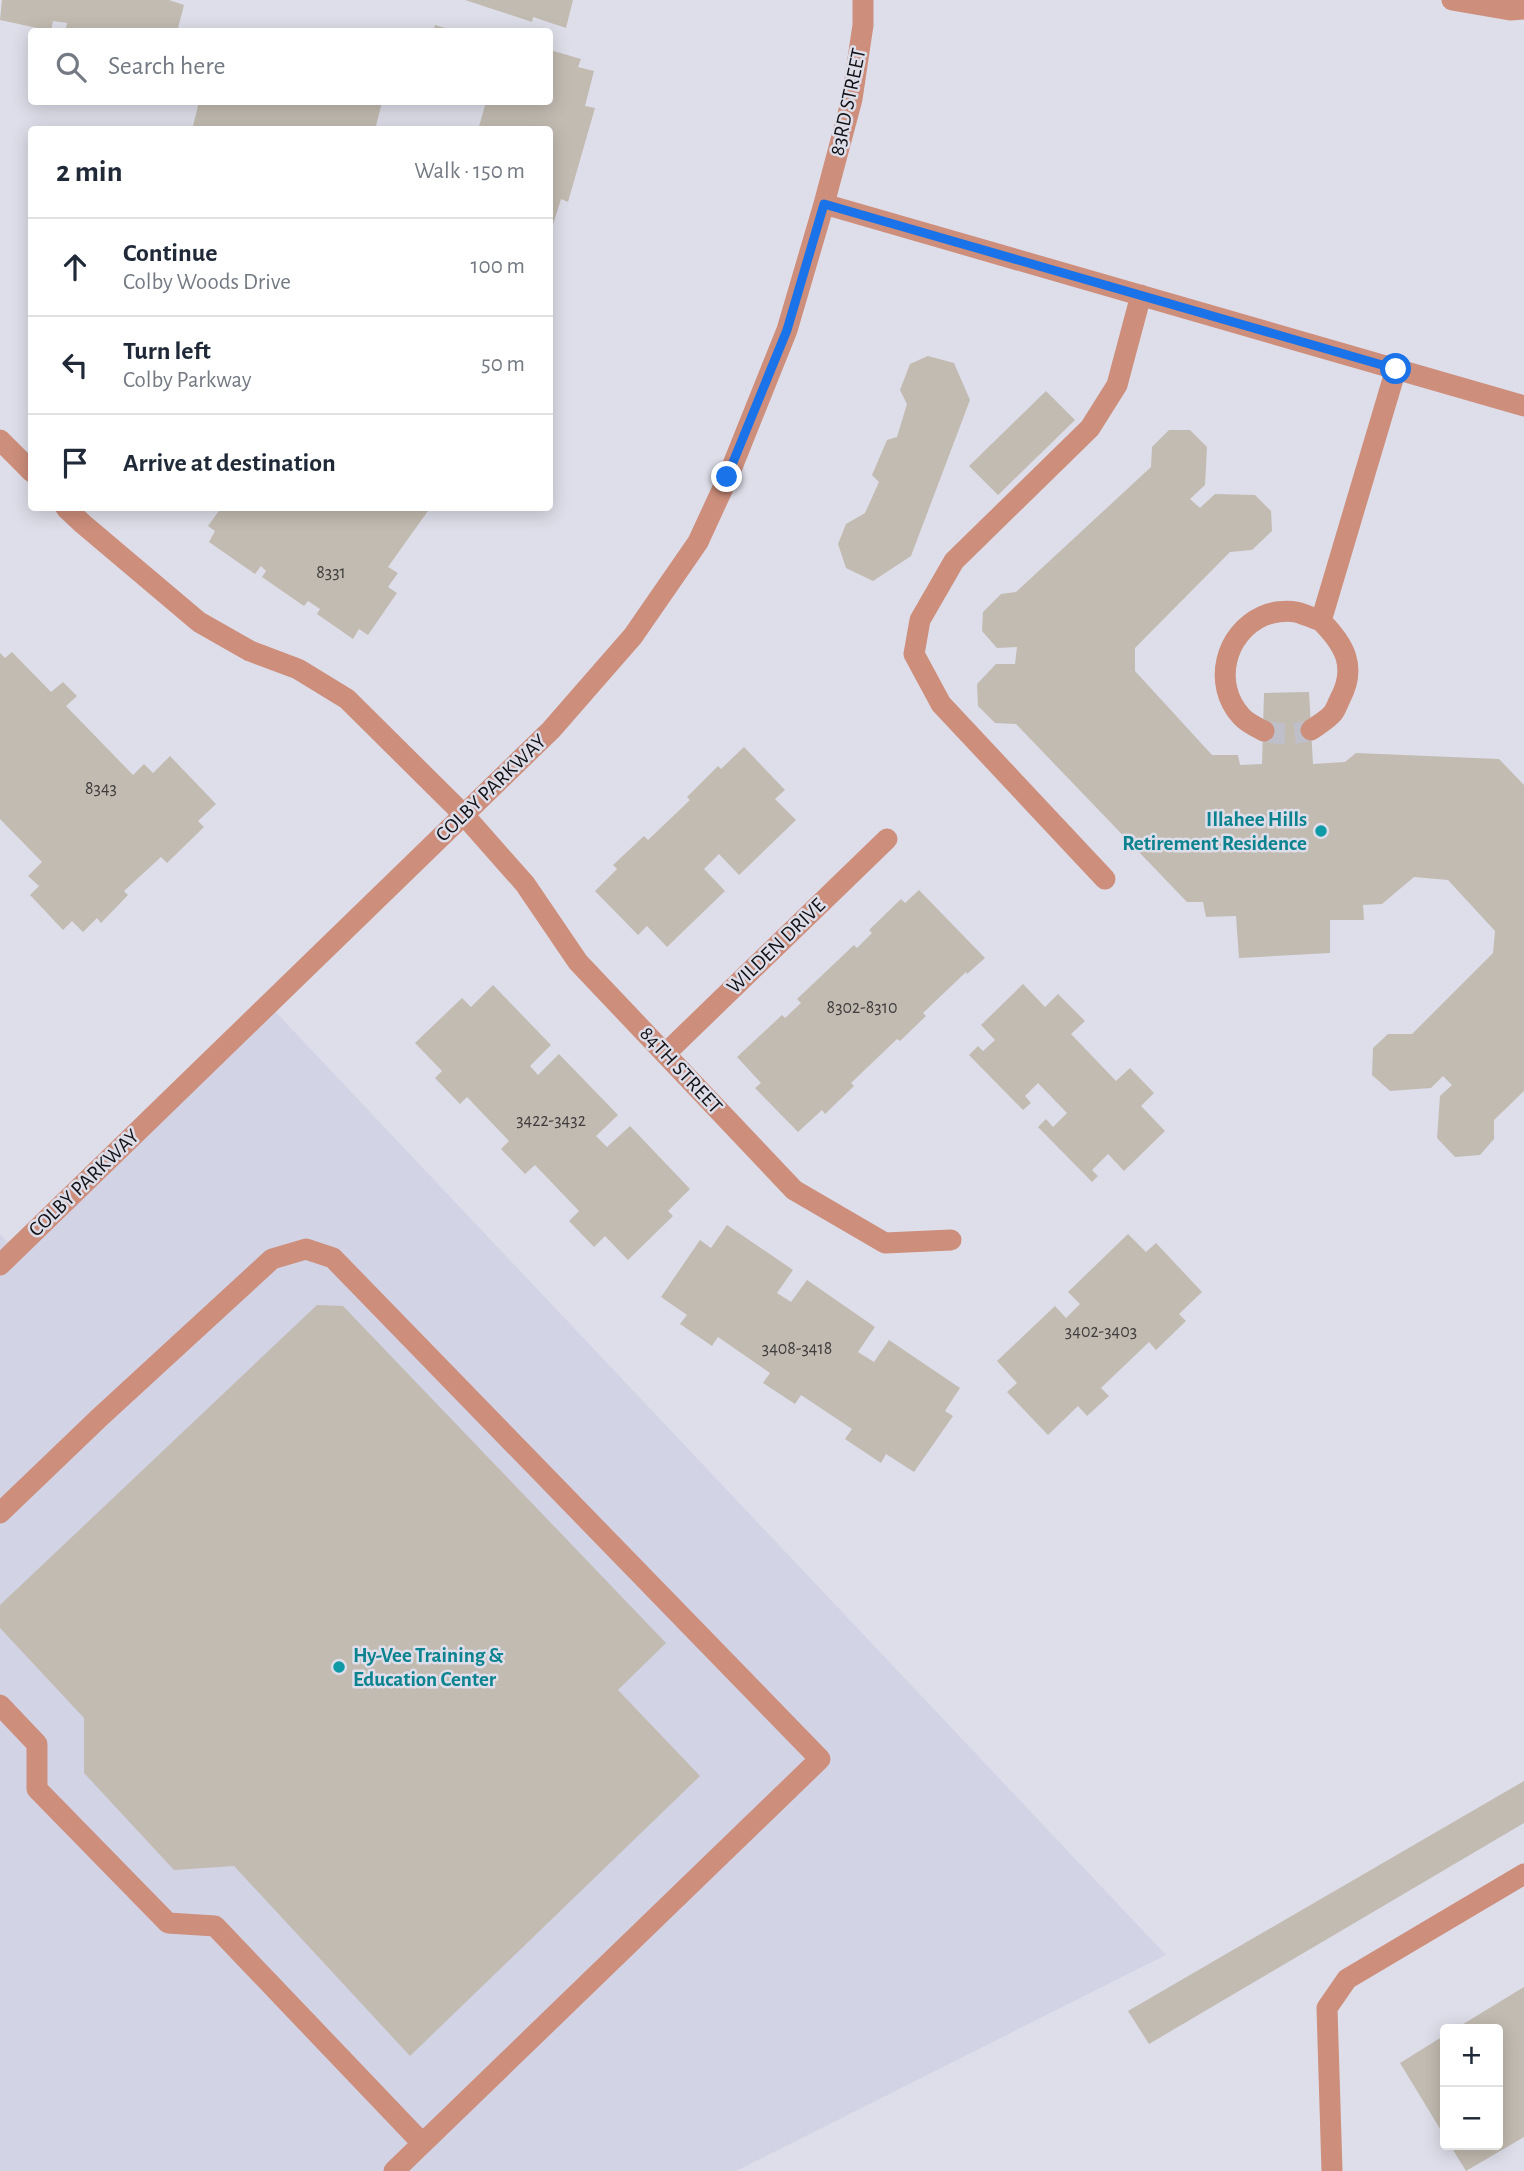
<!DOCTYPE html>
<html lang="en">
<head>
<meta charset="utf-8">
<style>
	:root { --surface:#fff; --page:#f6f6f7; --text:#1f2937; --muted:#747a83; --line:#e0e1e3 }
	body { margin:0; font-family:"Alegreya Sans",sans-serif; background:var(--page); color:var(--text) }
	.controls { position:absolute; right:21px; bottom:21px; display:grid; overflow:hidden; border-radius:7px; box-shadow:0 4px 18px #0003 }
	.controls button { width:63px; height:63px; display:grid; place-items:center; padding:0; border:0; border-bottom:2px solid var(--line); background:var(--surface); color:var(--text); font:35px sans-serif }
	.stop { position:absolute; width:21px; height:21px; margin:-16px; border:5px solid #1a73e8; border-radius:50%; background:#fff }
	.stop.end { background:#1a73e8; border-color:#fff; box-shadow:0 2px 7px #0008 }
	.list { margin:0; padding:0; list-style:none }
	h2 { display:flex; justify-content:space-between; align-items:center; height:91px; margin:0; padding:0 28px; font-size:30px }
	h2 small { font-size:23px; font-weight:400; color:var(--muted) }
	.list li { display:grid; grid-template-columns:46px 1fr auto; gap:21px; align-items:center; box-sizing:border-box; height:98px; padding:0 28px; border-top:2px solid var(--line) }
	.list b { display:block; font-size:26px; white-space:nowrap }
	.list p { margin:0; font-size:23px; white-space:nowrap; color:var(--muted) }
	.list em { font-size:23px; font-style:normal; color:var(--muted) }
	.icon { flex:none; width:38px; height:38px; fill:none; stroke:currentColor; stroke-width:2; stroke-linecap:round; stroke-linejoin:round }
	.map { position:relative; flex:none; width:1524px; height:2171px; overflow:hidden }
	.search { position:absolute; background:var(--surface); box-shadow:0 4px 18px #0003; left:28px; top:28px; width:525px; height:77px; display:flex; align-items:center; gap:18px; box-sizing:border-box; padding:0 24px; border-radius:7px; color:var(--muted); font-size:26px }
	.panel { position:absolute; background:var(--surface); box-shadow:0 4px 18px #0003; left:28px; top:126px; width:525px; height:385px; border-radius:7px }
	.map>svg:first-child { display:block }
	.built { fill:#d3d3e6 }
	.building { fill:#c2bbb1 }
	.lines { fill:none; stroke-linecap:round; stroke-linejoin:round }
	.minor-tunnel { stroke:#bfbfca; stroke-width:21; stroke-dasharray:21 10; stroke-linecap:butt }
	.minor { stroke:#cd8e7b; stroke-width:21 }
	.route { stroke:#1a73e8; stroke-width:9 }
	.culture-dot { fill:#0f9aa8; stroke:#dedeea; stroke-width:2.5 }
	.labels { text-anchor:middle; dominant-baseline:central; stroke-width:5; stroke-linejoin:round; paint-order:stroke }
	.number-label { font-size:18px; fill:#3e3c3d }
	.street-label { font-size:21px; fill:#121216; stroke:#dedeea }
	.culture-label { font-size:21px; font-weight:bold; fill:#0d838f; stroke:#dedeea; text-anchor:end }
</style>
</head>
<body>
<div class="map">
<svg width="1524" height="2171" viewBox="0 0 1524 2171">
	<rect width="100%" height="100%" fill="#dedeea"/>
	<!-- built -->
	<path class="built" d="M270,1006L1166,1955L736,2171H0V1234L16,1251Z"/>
	<!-- building -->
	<path class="building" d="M2,0H169L184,5L177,32H65L67,23L53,21L51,31L0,20Z
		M465,0H573L566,28L533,17L532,22Z
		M435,25L456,31V32H433Z
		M550,50L581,59L578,67L594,71L585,106L595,108L568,202L561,199L552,228L550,227V130H478L486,102H550Z
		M199,102H382L375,130H192Z
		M928,356L954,363L970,400L911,556L873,581L846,568L838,544L846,524L865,513L879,482L872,475L887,440L897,437L907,404L900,390L910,364Z
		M1046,391L1075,420L998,495L969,466Z
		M1169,430H1190L1207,447L1205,485L1190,499L1200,508L1215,494L1255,495L1271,511L1272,531L1252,550L1230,552L1135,648V671L1212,755H1238L1240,765L1262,764L1264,693L1309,692L1313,764L1345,762L1356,753L1499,759L1524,785V1091L1494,1120V1139L1480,1155L1455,1157L1437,1138L1440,1096L1452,1085L1443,1076L1431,1088L1390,1091L1372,1075L1373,1048L1388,1034H1412L1493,953L1495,931L1448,880L1414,877L1382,904L1363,905L1364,920H1330V953L1239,958L1236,916L1206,917L1203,902H1187L1016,724L995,723L978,706L977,684L996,664H1015L1017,647L997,648L982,631L983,612L1001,594L1016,592L1151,467L1152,447Z
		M221,508H430L388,567L398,573L388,587L397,593L368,635L359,629L353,639L317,614L320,609L308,601L304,606L262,577L266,571L261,566L255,574L209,542L215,531L208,526Z
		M12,652L51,692L63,682L77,696L66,706L133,775L144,764L153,773L170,756L216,804L198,821L204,827L167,863L161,857L124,891L128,895L101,923L97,918L83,932L72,921L63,930L30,895L39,886L28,876L42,862L0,819V653L5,658Z
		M744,747L785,790L775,799L796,820L739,875L719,854L704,869L725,891L667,947L647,926L638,935L595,891L617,869L613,865L644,836L648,840L690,800L687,797L718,766L721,769Z
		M919,890L985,958L967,974L966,972L923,1013L926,1016L900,1041L897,1039L851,1083L854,1086L825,1114L822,1110L798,1132L755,1088L761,1083L737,1057L782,1015L785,1018L801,1003L797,999L854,945L857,948L872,933L869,930L901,899L905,903Z
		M1023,984L1045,1007L1058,994L1085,1021L1071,1034L1116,1081L1130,1068L1154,1093L1141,1106L1165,1131L1124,1171L1108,1154L1092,1170L1098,1176L1092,1182L1038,1127L1046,1119L1053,1127L1067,1113L1038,1083L1025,1096L1031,1103L1023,1110L969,1055L978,1046L983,1051L995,1040L981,1025Z
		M493,985L551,1045L530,1066L538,1075L559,1054L618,1115L596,1136L607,1147L630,1126L690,1189L668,1211L673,1216L628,1260L605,1236L594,1247L569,1221L579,1211L535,1165L525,1174L501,1149L509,1141L467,1097L460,1104L435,1078L442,1071L415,1043L462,998L471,1007Z
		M727,1225L793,1270L777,1293L791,1302L807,1280L875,1327L858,1352L874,1362L889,1340L960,1388L945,1411L953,1416L914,1472L886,1454L881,1463L845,1439L852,1429L801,1395L795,1404L763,1383L770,1373L718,1337L712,1346L680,1324L687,1315L661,1297L700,1240L711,1248Z
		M1128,1234L1146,1252L1156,1243L1202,1292L1179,1314L1186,1321L1156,1350L1149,1342L1101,1388L1109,1396L1087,1416L1078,1406L1048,1435L1007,1392L1017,1383L997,1361L1055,1306L1066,1318L1080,1304L1068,1292Z
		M317,1305L343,1306L666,1643L618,1690L700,1776L410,2056L234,1866L174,1870L84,1773V1718L0,1628V1605Z
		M1524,1781V1823L1149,2044L1128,2011Z
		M1524,1987V2137L1466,2171L1450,2145H1498V2029H1455Z
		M1445,2035V2137L1400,2063Z"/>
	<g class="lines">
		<!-- minor-tunnel -->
		<path class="minor-tunnel" d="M1264,731C1281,735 1294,735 1311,730"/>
		<!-- minor -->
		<path class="minor" d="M1452,0L1510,10L1524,9
			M824,204L1524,406
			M0,440L32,472
			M66,508L83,524L199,622L250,651L298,669L347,699L464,815L525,884L578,962L794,1190L885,1243L951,1240
			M1311,730C1318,725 1327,720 1333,713C1336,709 1338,703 1340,699C1357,667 1345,645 1321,621L1396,369
			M1264,731C1256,727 1247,723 1241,716C1212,684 1225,633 1263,616C1272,612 1286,610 1296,612C1304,614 1313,618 1321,621
			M1105,879L941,704L914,654L920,620L954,561L1090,428L1117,385L1141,295
			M665,1054L887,839
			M0,1265L551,730L633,636L698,542L728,477L787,330L824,204L852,99L863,25V0
			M0,1513L99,1418L272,1259L306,1249L333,1258L820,1759L394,2171
			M0,1705L37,1744V1789L168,1923L215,1926L422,2143
			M1332,2171L1327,2008L1347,1979L1524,1874"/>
	</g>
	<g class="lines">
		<!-- route -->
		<path class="route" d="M727,477L787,330L824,204L1396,369"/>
	</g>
	<!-- markers -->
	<g class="culture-dot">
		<circle cx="1321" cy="831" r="7"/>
		<circle cx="339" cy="1667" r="7"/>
	</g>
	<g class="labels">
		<!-- number labels -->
		<g class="number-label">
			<text x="331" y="573">8331</text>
			<text x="101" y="789">8343</text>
			<text x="862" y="1008">8302-8310</text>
			<text x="551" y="1121">3422-3432</text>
			<text x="1101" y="1332">3402-3403</text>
			<text x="797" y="1349">3408-3418</text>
		</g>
		<!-- street labels -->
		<g class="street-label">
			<text transform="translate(848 102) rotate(-78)">83RD STREET</text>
			<text transform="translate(491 788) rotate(-44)">COLBY PARKWAY</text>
			<text transform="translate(776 946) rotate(-44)">WILDEN DRIVE</text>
			<text transform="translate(681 1070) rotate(47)">84TH STREET</text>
			<text transform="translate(84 1183) rotate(-44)">COLBY PARKWAY</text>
		</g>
		<!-- culture labels -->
		<g class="culture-label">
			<text x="1307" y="819">Illahee Hills<tspan x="1307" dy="24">Retirement Residence</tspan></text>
			<text x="353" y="1655" text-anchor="start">Hy-Vee Training &amp;<tspan x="353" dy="24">Education Center</tspan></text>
		</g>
	</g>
</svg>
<div class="controls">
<button>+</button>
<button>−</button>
</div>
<div class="stop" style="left:1396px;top:369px"></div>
<div class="stop end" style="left:727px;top:477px"></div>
<div class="search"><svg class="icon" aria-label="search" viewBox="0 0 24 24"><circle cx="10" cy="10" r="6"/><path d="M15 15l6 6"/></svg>Search here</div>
<section class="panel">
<h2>2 min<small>Walk · 150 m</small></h2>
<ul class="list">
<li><svg class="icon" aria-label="ahead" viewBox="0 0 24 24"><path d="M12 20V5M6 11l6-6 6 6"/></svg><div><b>Continue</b><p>Colby Woods Drive</p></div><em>100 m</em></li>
<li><svg class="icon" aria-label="left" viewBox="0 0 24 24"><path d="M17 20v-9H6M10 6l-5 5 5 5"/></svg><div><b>Turn left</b><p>Colby Parkway</p></div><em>50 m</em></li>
<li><svg class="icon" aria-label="arrive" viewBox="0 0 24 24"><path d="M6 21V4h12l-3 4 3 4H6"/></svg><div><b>Arrive at destination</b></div></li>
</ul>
</section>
</div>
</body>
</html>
